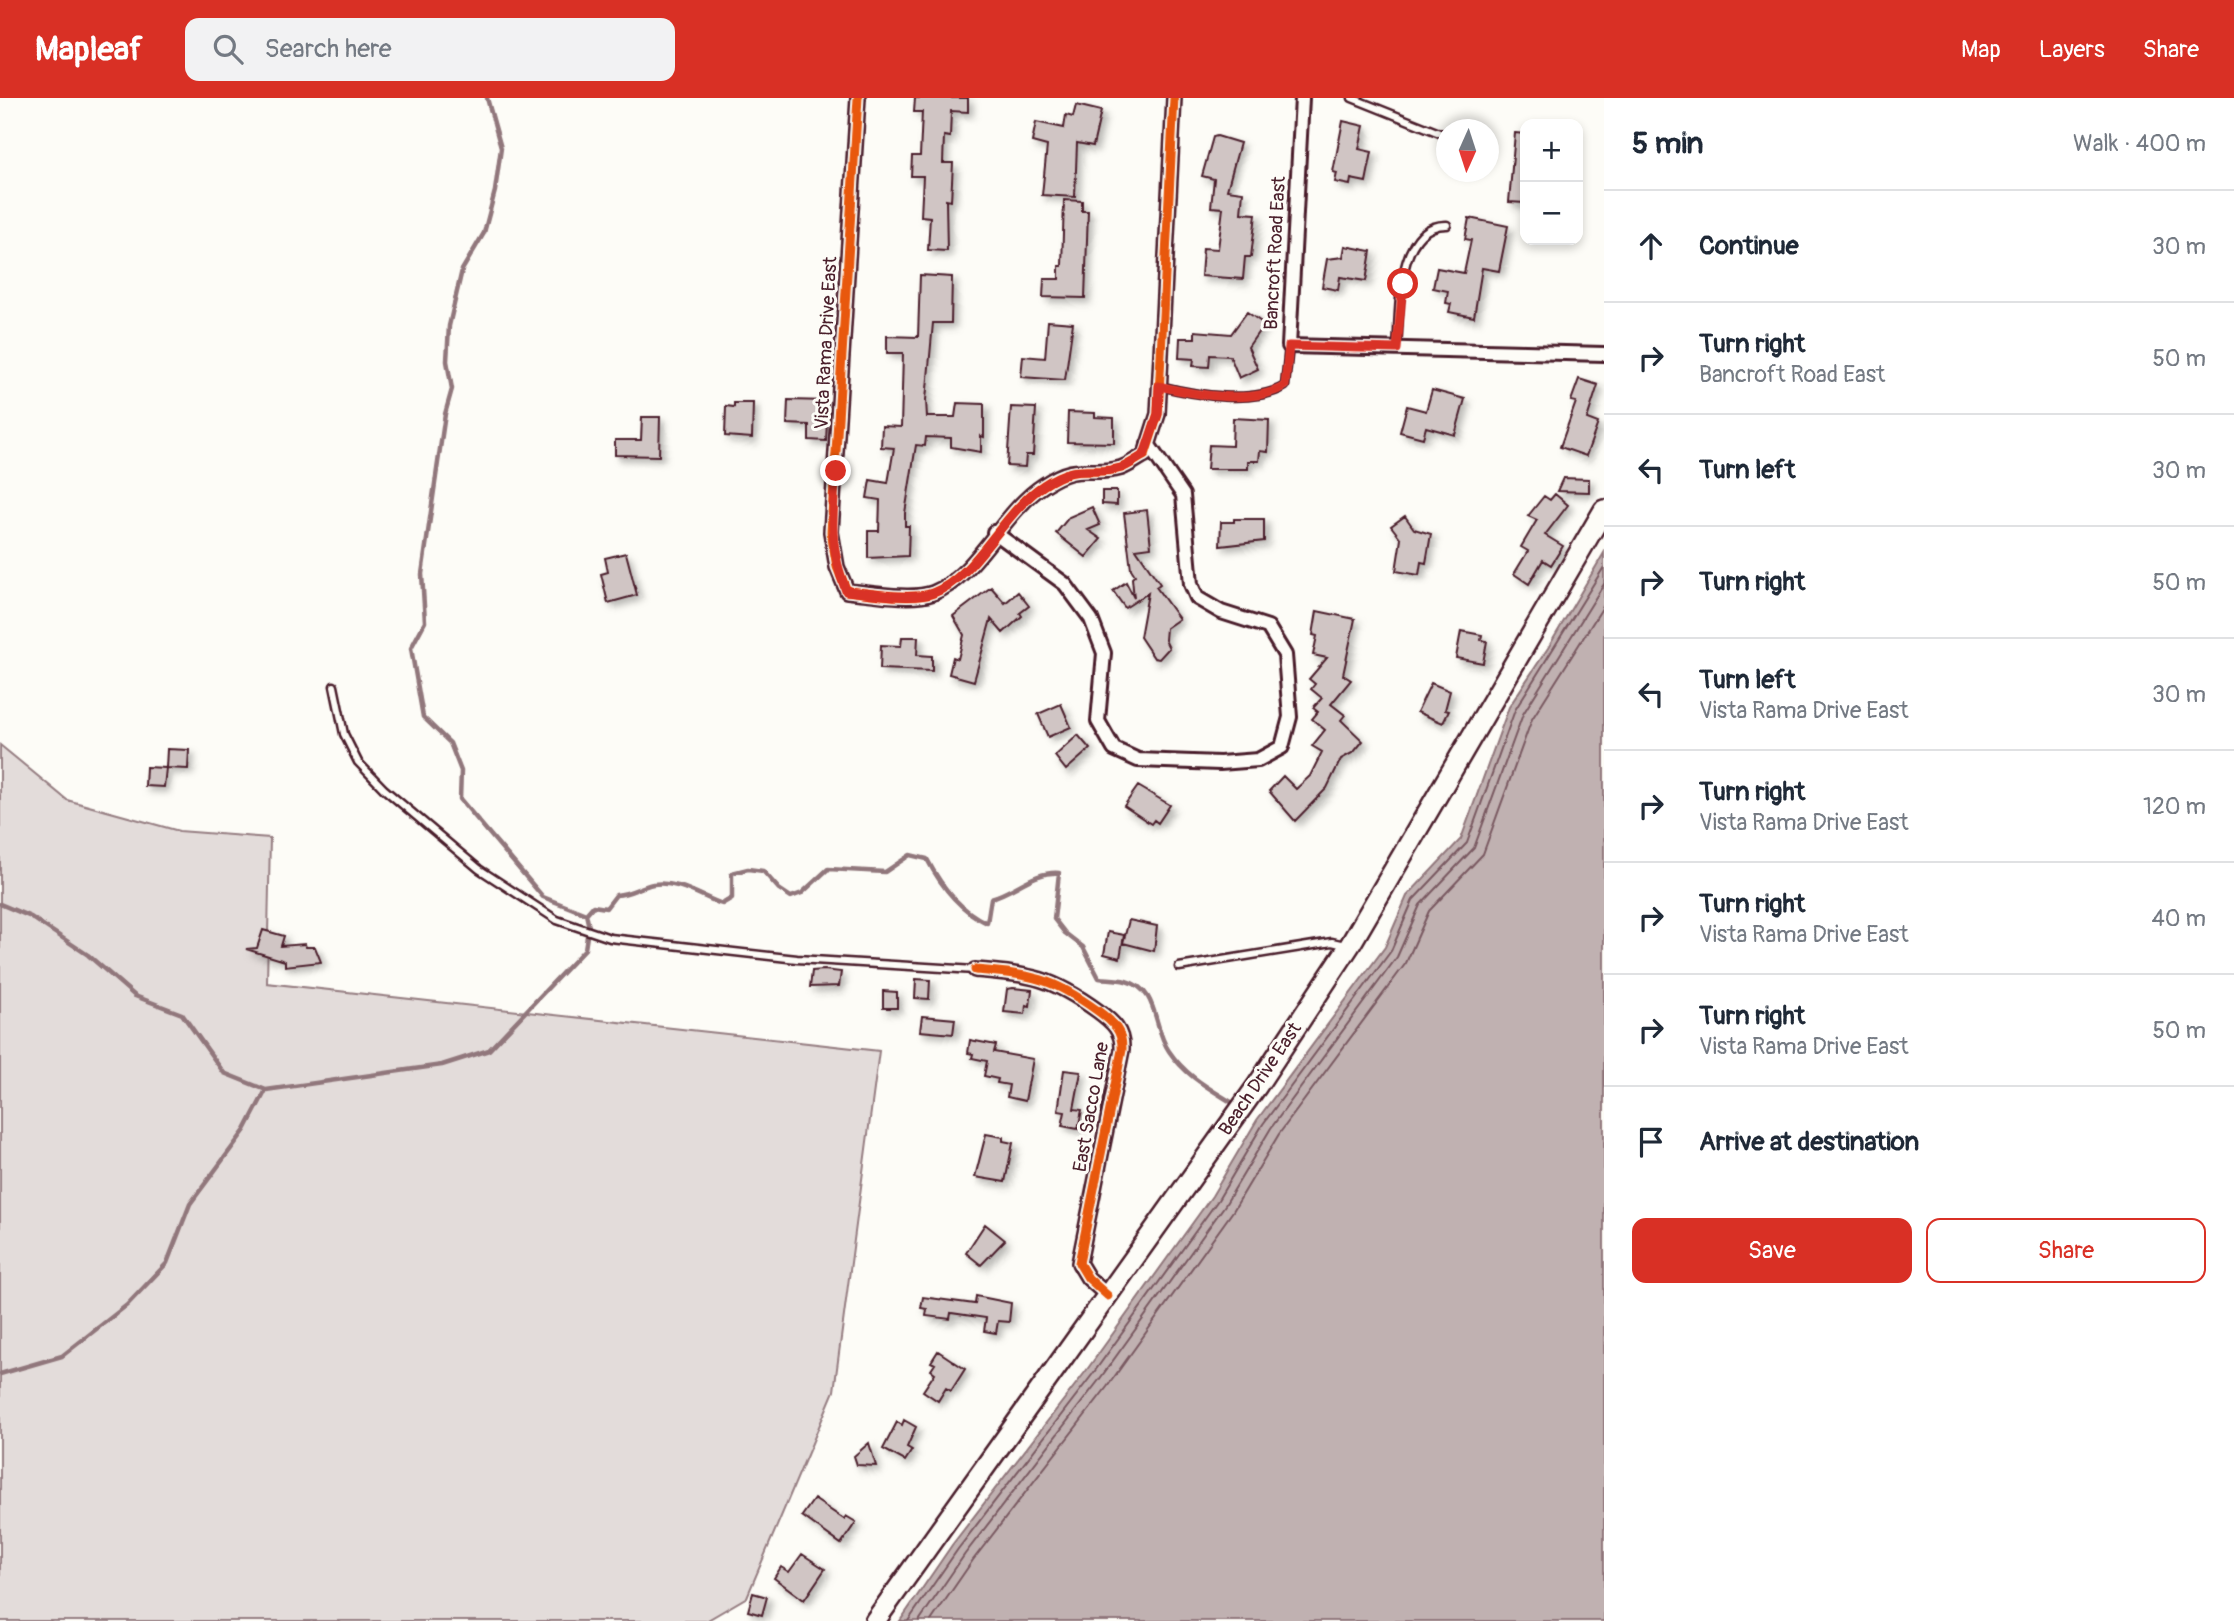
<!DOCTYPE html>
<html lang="en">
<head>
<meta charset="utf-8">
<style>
	:root { --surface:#fff; --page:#f2f2f3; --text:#1f2937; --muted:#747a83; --line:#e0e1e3; --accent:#d93025 }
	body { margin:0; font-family:Pangolin,sans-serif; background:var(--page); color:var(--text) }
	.controls { position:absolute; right:21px; top:21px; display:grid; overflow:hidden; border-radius:14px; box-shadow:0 4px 10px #0003 }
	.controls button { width:63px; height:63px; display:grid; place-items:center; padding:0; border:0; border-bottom:2px solid var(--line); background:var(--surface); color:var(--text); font:35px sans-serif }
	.compass { position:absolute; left:1436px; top:21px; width:63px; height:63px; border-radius:50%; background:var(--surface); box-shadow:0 4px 10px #0003; rotate:183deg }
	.stop { position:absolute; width:21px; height:21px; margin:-16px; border:5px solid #d93025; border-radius:50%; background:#fff }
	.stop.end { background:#d93025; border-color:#fff; box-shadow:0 2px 7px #0008 }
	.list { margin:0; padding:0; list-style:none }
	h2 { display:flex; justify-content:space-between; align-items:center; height:91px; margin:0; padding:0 28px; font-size:30px }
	h2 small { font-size:23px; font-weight:400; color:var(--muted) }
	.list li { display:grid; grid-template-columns:46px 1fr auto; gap:21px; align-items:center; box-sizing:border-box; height:112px; padding:0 28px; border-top:2px solid var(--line) }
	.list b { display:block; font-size:26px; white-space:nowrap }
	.list p { margin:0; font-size:23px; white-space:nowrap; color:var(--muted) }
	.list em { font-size:23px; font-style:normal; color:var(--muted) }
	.actions { display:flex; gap:14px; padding:21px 28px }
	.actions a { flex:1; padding:16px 0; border:2px solid var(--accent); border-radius:14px; text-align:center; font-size:24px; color:var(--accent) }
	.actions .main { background:var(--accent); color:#fff }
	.icon { flex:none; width:38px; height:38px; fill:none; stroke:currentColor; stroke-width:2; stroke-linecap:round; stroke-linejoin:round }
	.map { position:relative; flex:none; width:1604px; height:1523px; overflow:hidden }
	header { display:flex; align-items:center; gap:42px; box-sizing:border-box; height:98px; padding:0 35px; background:var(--accent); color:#fff }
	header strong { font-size:33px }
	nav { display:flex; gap:38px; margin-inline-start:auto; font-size:24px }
	.search { width:490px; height:63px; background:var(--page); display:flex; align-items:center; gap:18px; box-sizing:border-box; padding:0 24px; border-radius:14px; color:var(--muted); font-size:26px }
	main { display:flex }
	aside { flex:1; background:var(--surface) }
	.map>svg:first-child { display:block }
	.green { fill:#e3dcda; stroke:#967e82; stroke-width:2 }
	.water { fill:#c0b1b1; stroke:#91777b; stroke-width:2 }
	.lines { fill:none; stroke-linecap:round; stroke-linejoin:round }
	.shore { stroke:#795961; stroke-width:2 }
	.stream { stroke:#91777b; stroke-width:4.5 }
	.building { fill:#d0c5c4; stroke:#4a1f2b; stroke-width:2; filter:url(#shadow) }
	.lane-casing { stroke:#4a1f2b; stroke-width:11 }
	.street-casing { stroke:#4a1f2b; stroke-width:18 }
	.secondary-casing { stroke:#4a1f2b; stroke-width:24 }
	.lane { stroke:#fdfcf7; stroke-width:6 }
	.street { stroke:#fdfcf7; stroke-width:12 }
	.secondary { stroke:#fdfcf7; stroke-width:19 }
	.cycleway-casing { stroke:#fdfcf7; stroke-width:13 }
	.cycleway { stroke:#e8590c; stroke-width:9 }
	.route { stroke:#d93025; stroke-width:9 }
	.labels { text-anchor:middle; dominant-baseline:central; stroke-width:6; stroke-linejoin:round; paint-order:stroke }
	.street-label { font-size:19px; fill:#4a1f2b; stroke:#fdfcf7 }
</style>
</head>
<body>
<header>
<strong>Mapleaf</strong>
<div class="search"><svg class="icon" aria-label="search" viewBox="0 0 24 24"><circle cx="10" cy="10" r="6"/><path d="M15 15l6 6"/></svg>Search here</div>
<nav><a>Map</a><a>Layers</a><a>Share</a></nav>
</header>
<main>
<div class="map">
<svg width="1604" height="1523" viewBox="0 0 1604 1523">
	<defs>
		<filter id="shadow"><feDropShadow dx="4.5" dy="4.5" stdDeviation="3.5" flood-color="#0004"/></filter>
	</defs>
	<rect width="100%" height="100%" fill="#fdfcf7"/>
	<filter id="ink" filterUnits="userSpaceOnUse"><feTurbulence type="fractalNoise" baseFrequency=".0143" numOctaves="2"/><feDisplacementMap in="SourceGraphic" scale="14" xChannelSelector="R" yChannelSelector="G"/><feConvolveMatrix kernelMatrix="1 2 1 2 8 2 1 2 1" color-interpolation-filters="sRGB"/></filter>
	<g filter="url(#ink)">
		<!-- green -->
		<path class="green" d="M0,647L67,702L179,733L270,740L267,885L879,953L834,1293L747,1499L706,1523H0Z"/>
		<!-- water -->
		<path class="water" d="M1604,455V1523H900L952,1447L1086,1273L1212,1098L1257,1022L1385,849L1407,798L1461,741L1509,609L1548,550Z"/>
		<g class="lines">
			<!-- shore -->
			<path class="shore" d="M908,1523L958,1451L1092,1277L1218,1102L1263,1026L1391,853L1413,802L1467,745L1515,612L1604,469
				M919,1523L965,1456L1099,1282L1225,1107L1271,1030L1397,859L1420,807L1474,750L1523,616L1604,486
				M931,1523L973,1462L1107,1289L1233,1113L1279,1036L1406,865L1429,813L1483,756L1532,621L1604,507"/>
			<!-- stream -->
			<path class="stream" d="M487,0L501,50L495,93L484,135L462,172L449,228L447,263L452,291L445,316L422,476L425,524L411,550L423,619L450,645L461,673L460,701L543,799L586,816
				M0,806L31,819L88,857L135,898L182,916L224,975L266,992L442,967L489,952L585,851L587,838
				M589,829L586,816L593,808L606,810L616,797C631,796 639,789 653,786C677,782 700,798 722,806L732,800V775L748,771L763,773L779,791L791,799L802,795L828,771L885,774L910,757L927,761C941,788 959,812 987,825L991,800C1015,794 1033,773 1059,775L1054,821L1065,835L1083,849L1099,880C1107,881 1118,881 1126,883C1160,892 1152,929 1169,953C1185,977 1207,989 1231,1004
				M0,1276L62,1258L127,1207L167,1165L190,1106L245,1032L266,992"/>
		</g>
		<!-- building -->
		<path class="building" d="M915,0H968V14L951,13L950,39L944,38L943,65H953L951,103L946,102L947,153L928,152L930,119L921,118L923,78H911L912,58H920L922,14H914Z
			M1076,7L1101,13L1093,48L1077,45L1075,99L1042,97L1047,48L1032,44L1036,24L1064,30L1066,17L1073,19Z
			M1343,23L1364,28L1359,51L1372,54L1366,84L1351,81L1350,87L1335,84L1337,75L1333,74Z
			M1515,35L1525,36V105L1509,104Z
			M1217,38L1240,45L1227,92L1243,94L1241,115L1256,116L1251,159H1245L1243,181L1201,178L1203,150L1218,151L1223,110L1211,109L1214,81L1202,78L1213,39Z
			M1064,102L1082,103V113H1088L1085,200L1043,199L1044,181H1059V168H1062Z
			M1469,120L1508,128L1499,173L1482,170L1474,219L1449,214L1451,206L1446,205L1448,193L1433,190L1437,170L1464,175L1471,142L1465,141Z
			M1345,148L1371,153L1366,183L1340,179L1338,192L1322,189L1327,161L1343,159Z
			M920,177L952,179L951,225H933L926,302L927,319H955L957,305L984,306V339L981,338V354L951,349V340L926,339L925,348L916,347L905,415V428H909L908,458L868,460V433H879L880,402L867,400L870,382L888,385L894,350L881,349L882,328L901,329L903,255H887V238L918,239Z
			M1247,214L1264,226L1248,249L1258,271L1239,280L1230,258L1210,257L1209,269L1193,268L1194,261L1179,260L1180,240H1195V233L1231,236Z
			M1048,223L1073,225L1065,282L1021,279L1023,258L1045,260Z
			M1579,281L1598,287L1587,321L1598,325L1586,358L1560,349L1576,304L1571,303Z
			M1432,292L1465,301L1455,337L1426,329L1423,340L1400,334L1407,308L1426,313Z
			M788,302L828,303L826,343L809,342V327L787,326Z
			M734,305H753L752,340L725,338L726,308L734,309Z
			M1011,309L1036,310L1033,357H1026L1025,369L1007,368Z
			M1068,314L1095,315V319L1114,320V345L1067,344Z
			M642,319H660L659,358L615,357V342H641Z
			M1233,320L1269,322L1268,354L1260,353L1259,363H1248V371H1207L1209,347L1232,348Z
			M1563,380L1589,381V394L1557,393Z
			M1102,393H1117V407L1102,406Z
			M1555,396L1568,407L1545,437L1563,448L1551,467L1543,462L1529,486L1514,476L1528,453L1521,449L1537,422L1528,418L1544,398L1550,402Z
			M1092,409L1100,427L1088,432L1101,441L1086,459L1056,435L1069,419Z
			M1147,412L1151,449L1136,451L1160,486L1156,489L1179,521L1166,530L1165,542L1169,550L1159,561L1154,560L1140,539L1148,495L1125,510L1113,493L1126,484L1134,500L1132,480L1135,477L1131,471L1124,415Z
			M1405,418L1414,431L1431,436L1426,465L1421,464L1419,477L1396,473L1401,441L1391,428Z
			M1234,421H1264V443L1220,448L1221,424H1234Z
			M626,455L637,497L608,505L601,476L608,474L605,460Z
			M991,489L1005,505L1018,494L1029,508L1020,515L1022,518L1003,535L991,521L974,583L949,576L953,559L958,561L964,537L953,518Z
			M1317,513L1355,521L1343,577L1351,582L1331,606L1345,617L1341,622L1363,643L1354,654L1341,661L1327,690L1295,723L1269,693L1283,678L1296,691L1310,678L1322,654L1312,648L1325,632L1312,621L1318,614L1313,610L1322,600L1311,591L1315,586L1309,581L1327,560L1313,557L1317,538L1313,537Z
			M1461,533L1482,537L1481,542L1487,543L1483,565L1456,560Z
			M902,539H918L917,557L932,558V573L880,571L881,547L901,548Z
			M1431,585L1450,593L1445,612L1449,613L1443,625L1417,614Z
			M1061,606L1071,629L1048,639L1038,616Z
			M1078,637L1090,651L1066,672L1055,658Z
			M167,651L189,652L188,671L166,670Z
			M146,669L166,670L164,689L145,688Z
			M1138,688L1170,707L1158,725L1154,722L1151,726L1124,708Z
			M1129,822L1157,828L1154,853L1123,845Z
			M263,832L284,838L281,848L305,846L306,849H315L321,864L285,868V863L246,851L257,850Z
			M1108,834L1124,837L1120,860L1104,856Z
			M824,872L841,874L839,888L810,889L812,873Z
			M916,881L930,882L929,901L915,900Z
			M1013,890L1032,892L1030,908L1026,907L1025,916L1004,914L1007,891Z
			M883,893L897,894V910H883Z
			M922,918L955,921L953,936L920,933Z
			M970,942L996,947L994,954L1033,961L1025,1003L1007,999L1009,987L997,985L998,981L984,978L987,963L972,960L973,956L968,955Z
			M1064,972L1081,974L1074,1011L1082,1012L1078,1031L1062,1028L1065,1014L1058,1013Z
			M986,1036L1003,1039V1043L1013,1045L1005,1084L975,1079Z
			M985,1126L1005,1142L981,1167L966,1155Z
			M976,1198L1011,1205L1009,1224L998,1223L996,1235L984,1233L986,1220L951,1215L950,1221L926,1218L927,1211L921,1210L923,1199L975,1206Z
			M938,1253L965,1271L951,1293L946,1290L938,1303L923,1293L935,1275L931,1272L935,1266L931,1264Z
			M904,1322L916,1329L907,1349L912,1352L905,1363L883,1351L897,1324L902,1327Z
			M869,1345L876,1368L857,1367L854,1358Z
			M814,1401L844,1421L846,1418L856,1424L841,1446L802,1418Z
			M802,1456L825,1471L804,1502L774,1480L781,1469L789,1474Z
			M753,1495L767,1499L762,1517L748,1513Z"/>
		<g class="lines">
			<defs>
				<path id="lane" d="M1352,0L1447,38
					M1397,251C1400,215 1395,126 1447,127
					M1160,288C1195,297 1254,307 1285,288L1289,248
					M334,588L344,636L358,664L384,691L479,771L557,822L610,840L797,861L975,872
					M1179,869L1332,844L1345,847"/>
				<path id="street" d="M858,0L831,434L837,469L847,493C870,495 911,503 933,495C977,478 1002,414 1044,387C1080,363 1089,379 1121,370C1129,367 1137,361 1145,357L1158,316L1174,0
					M1302,0L1289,248L1604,256
					M994,434L1065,486L1091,521L1104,555L1098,623L1114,651L1138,662L1220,665L1258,662L1282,649L1290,619L1285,557L1268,529L1221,514L1197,500L1191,486L1183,397L1148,346
					M975,872C1031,877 1050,878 1098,913C1113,924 1123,933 1122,952L1079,1165L1088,1180L1108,1198"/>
				<path id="secondary" d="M875,1523L1257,988L1350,847L1604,412"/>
			</defs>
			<!-- lane casing -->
			<use href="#lane" class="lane-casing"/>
			<!-- street casing -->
			<use href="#street" class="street-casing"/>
			<!-- secondary casing -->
			<use href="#secondary" class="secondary-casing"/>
			<!-- lane -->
			<use href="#lane" class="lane"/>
			<!-- street -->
			<use href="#street" class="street"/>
			<!-- secondary -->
			<use href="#secondary" class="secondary"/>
			<defs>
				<path id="cycleway" d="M858,0L831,434L837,469L847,493C870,495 911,503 933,495C977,478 1002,414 1044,387C1080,363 1089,379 1121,370C1129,367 1137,361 1145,357L1158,316L1174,0
					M975,872C1031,877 1050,878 1098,913C1113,924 1123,933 1122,952L1079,1165L1088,1180L1108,1198"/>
			</defs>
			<!-- cycleway casing -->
			<use href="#cycleway" class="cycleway-casing"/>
			<!-- cycleway -->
			<use href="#cycleway" class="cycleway"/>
		</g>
	</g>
	<g class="lines" filter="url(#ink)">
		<!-- route -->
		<path class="route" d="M836,373C832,419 829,449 846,493C870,495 911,503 933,495C975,480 1003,414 1044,387C1080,363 1088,379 1121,370C1129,367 1137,361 1144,357L1158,316L1159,288C1195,297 1253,307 1285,288L1289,248L1397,251L1403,186"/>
	</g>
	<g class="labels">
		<!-- street labels -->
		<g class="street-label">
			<text transform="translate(1275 155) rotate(-87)">Bancroft Road East</text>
			<text transform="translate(826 245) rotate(-87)">Vista Rama Drive East</text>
			<text transform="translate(1260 981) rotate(-56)">Beach Drive East</text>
			<text transform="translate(1091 1009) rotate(-80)">East Sacco Lane</text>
		</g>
	</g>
</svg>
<div class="controls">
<button>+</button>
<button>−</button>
</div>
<svg class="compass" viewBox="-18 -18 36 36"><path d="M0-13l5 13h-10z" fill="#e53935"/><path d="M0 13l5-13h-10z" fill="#747a83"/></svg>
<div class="stop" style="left:1403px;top:186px"></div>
<div class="stop end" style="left:836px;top:373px"></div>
</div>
<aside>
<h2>5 min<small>Walk · 400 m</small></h2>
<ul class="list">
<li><svg class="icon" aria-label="ahead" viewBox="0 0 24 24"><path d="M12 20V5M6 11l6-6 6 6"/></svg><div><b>Continue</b></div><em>30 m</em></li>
<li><svg class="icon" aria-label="right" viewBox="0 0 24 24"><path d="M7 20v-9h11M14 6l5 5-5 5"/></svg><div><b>Turn right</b><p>Bancroft Road East</p></div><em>50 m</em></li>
<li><svg class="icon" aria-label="left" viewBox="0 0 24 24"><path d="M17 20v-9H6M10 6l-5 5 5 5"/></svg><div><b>Turn left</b></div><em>30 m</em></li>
<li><svg class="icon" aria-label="right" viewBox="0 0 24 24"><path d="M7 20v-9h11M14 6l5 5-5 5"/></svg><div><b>Turn right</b></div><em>50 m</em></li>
<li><svg class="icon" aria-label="left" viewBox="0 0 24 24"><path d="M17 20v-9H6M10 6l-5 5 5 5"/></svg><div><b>Turn left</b><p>Vista Rama Drive East</p></div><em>30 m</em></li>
<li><svg class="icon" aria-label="right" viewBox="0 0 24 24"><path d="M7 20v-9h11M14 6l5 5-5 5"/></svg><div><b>Turn right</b><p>Vista Rama Drive East</p></div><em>120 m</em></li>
<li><svg class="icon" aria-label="right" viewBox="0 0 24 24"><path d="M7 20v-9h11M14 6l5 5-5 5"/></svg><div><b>Turn right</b><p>Vista Rama Drive East</p></div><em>40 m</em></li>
<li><svg class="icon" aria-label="right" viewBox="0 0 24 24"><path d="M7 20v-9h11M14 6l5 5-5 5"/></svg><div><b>Turn right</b><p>Vista Rama Drive East</p></div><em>50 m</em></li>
<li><svg class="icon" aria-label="arrive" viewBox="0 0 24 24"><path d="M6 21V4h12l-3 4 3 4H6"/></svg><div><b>Arrive at destination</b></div></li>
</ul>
<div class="actions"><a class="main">Save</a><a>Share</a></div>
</aside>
</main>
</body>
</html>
